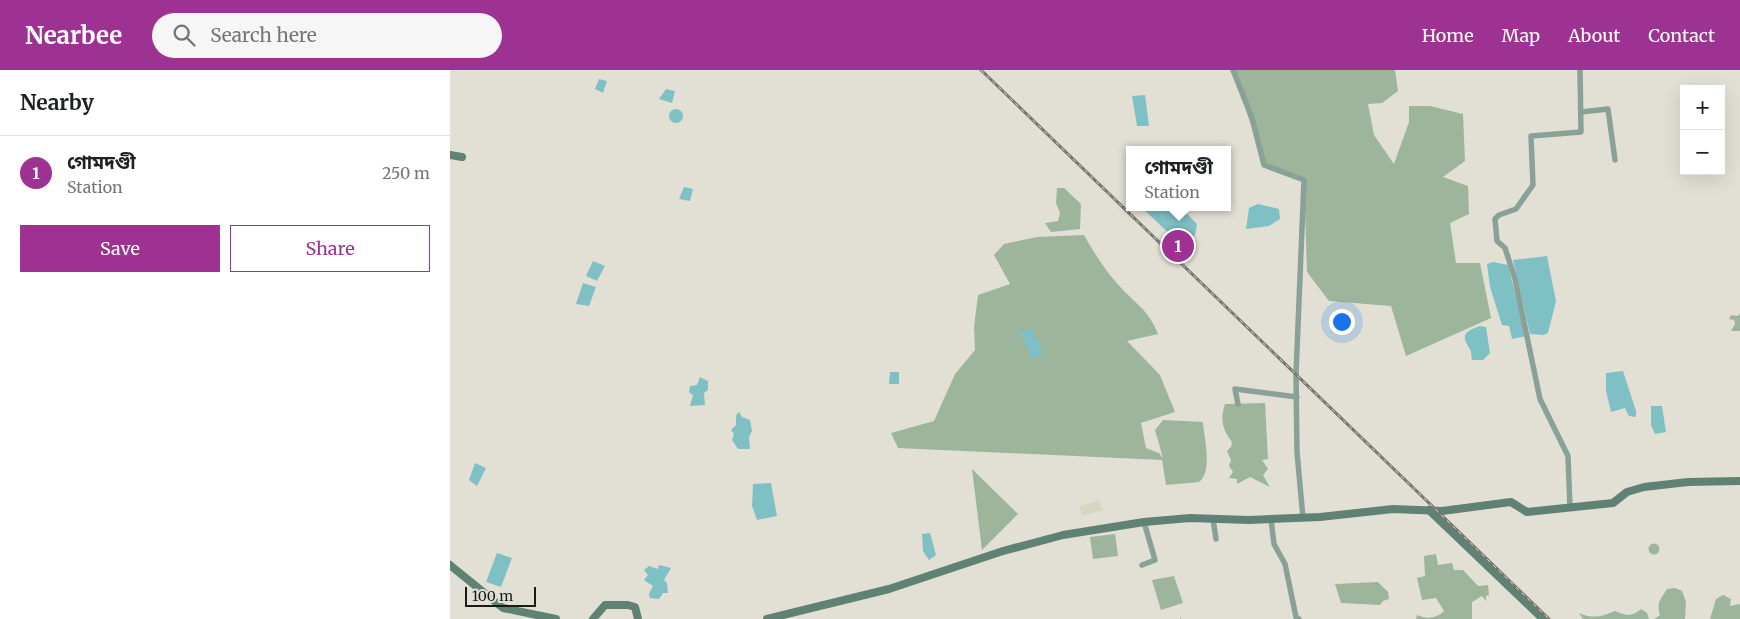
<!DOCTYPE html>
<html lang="en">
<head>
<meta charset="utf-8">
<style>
	:root { --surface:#fff; --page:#f6f6f6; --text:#202124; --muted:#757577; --line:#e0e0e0; --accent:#9e3293 }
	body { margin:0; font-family:Merriweather,"Noto Sans Bengali",serif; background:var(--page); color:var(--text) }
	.controls { position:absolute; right:15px; top:15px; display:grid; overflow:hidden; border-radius:0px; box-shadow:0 5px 20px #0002 }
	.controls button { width:45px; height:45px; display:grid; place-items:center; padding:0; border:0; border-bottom:1px solid var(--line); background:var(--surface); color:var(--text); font:25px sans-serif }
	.scale { position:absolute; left:15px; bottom:12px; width:71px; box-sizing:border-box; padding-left:5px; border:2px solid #1a1a16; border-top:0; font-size:14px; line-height:18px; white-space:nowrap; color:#1a1a16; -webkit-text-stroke:4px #e2e0d5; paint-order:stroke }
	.you { position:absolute; left:891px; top:251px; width:18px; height:18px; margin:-12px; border:4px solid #fff; border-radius:50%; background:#1a73e8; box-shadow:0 0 0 8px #1a73e833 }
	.badge { display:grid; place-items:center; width:32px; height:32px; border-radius:50%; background:var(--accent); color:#fff; font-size:16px; font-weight:700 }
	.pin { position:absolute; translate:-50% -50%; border:2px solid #fff; box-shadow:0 1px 5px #0006 }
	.popup { position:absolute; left:676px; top:76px; width:105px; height:65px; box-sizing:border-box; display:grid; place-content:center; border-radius:0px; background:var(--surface); filter:drop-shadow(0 1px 4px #0005); font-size:16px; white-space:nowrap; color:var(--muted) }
	.popup b { font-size:19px; color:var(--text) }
	.popup::after { content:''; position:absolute; left:50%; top:100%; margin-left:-10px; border:10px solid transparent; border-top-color:var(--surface) }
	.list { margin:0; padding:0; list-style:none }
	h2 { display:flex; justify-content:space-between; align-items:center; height:65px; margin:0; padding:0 20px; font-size:21px }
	h2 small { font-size:16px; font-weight:400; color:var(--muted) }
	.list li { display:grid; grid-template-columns:32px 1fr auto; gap:15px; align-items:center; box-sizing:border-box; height:75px; padding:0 20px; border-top:1px solid var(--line) }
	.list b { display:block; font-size:19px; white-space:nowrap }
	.list p { margin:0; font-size:16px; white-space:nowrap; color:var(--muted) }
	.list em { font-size:16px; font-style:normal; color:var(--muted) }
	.actions { display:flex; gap:10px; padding:15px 20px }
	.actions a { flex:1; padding:11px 0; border:1px solid var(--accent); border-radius:0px; text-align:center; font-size:18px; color:var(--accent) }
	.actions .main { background:var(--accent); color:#fff }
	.icon { flex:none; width:28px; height:28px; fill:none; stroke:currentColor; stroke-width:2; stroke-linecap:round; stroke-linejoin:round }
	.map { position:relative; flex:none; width:1290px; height:549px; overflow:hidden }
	header { display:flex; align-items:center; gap:30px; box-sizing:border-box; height:70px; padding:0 25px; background:var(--accent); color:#fff }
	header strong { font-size:24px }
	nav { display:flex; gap:28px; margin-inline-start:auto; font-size:18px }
	.search { width:350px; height:45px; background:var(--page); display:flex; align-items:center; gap:12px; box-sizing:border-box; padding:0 18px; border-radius:28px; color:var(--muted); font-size:19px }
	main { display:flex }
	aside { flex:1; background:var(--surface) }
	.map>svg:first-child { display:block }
	.built { fill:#d8d5c3 }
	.green { fill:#9cb59b }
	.water { fill:#7fc0c5 }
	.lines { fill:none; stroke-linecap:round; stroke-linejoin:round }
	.stream { stroke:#7fc0c5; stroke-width:1 }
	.street { stroke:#8aa197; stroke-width:5.5 }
	.secondary { stroke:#5f8274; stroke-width:8 }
	.rail-casing { stroke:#77766f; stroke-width:3 }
	.rail { stroke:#e2e0d5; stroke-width:1; stroke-dasharray:4; stroke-linecap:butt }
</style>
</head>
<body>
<header>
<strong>Nearbee</strong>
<div class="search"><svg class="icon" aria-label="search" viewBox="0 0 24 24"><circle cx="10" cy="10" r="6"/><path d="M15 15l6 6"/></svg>Search here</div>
<nav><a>Home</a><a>Map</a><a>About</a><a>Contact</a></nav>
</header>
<main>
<aside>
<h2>Nearby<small></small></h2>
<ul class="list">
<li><span class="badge">1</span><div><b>গোমদণ্ডী</b><p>Station</p></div><em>250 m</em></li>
</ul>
<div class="actions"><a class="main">Save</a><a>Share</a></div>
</aside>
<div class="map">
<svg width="1290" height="549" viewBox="0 0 1290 549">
	<rect width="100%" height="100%" fill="#e2e0d5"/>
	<!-- built -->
	<path class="built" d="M650,430L653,440L632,446L629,436Z"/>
	<!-- green -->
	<path class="green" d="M783,0H945L948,21L932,33L918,34L924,65L944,94L959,52V36H980L1013,44L1015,91L993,107L1018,116L1019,144L1000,153L1006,193H1030L1041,248L956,286L941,236L879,231L857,202L854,110L814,95Z
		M607,118H614L631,134L630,159L601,162L595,153L608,151L610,143L606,133Z
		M634,165C646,186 658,205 675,222C691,238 699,242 708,264L677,271L710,305L725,342L691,353L696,378L709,383L713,388L705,360L713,350L753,352C754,368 763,401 749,412L716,415L712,390L448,378L441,363L484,351L505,304L525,280L524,257L528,225L560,214L544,185L554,174L587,167Z
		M1290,244V261H1281L1285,254L1284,250L1279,249L1281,245L1287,246Z
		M815,333L818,389L812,390L818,399L813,405L820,417L800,407L787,414V409L779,408L783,402L779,396L781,390L777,381L781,377L782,372C772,359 770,349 775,334Z
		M522,399L568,444L532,480Z
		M665,464L668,486L643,489L640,467Z
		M1198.5 479a5.5 5.5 0 1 1 11 0a5.5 5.5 0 1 1-11 0Z
		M986,484L988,495L1002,493L1004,500H1013L1028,516L1038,515L1039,525L1036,526V531L1032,526L1022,532V549H966L967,545C976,549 986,549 994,541L986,528L972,530L967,508L975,506L974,486Z
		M724,506L733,533L711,540L702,510Z
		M928,512L938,522L939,529L933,531L930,535L891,533L885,514Z
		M1225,518L1232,521L1236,532L1235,549H1204L1210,545C1206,532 1211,529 1217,519Z
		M1273,525L1281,529L1280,536L1290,534V549H1260L1266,529Z
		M1191,539L1197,543L1199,549H1133L1129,543C1142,549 1152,547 1165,541C1176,546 1182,547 1191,539Z"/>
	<!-- water -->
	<path class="water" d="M149,9L157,11L153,23L145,19Z
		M216,19L225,21L222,33L209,29Z
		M695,25L699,56H687L682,26Z
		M219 46a7 7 0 1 1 14 0a7 7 0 1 1-14 0Z
		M234,117L243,119L240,131L229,129Z
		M808,134L829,139L830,149L819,156L796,159L799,138Z
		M691,137H730L747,154L745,165L737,174L725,169Z
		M1097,186L1106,231L1098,263L1093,265L1080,264L1063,190Z
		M143,191L155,196L147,211L136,206Z
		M1043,192L1058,195L1076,266L1062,269L1059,256L1052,255L1040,217L1037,194Z
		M133,213L146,217L139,236L126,234Z
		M1030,256L1036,257L1040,283L1033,290H1022C1021,287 1022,283 1020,279C1010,265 1015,261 1030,256Z
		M580,258L590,273L592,285L582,288L570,263Z
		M1173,301L1186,341V347L1179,346L1175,338L1161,342L1156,321V303Z
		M440,302H449V314H439Z
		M250,307L258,311V320L254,323L255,335L240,336L243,325L239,322L240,316L247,315Z
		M1201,336H1212L1216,362L1205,364L1201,355Z
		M289,342L292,347L300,350L302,361L299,367L300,379H288L282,370L284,364L281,360L286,355V345Z
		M25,393L36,398L27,416L19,410Z
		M321,413L327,446L307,450L302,436L303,414Z
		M480,463L486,485L479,490L473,481L472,464Z
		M47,483L62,488L51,517L36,512Z
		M209,495L221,498L214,510L217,513L218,523H213L209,529L200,528L199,524L203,516L194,510L198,505L194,500L199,496L208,499Z"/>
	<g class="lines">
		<!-- stream -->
		<path class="stream" d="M730,549L731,548"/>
		<!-- street -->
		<path class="street" d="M783,0L802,48L814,95L854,110L846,304L847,382L853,448
			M1131,42L1158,39L1165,90
			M788,334L785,319L847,327
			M1120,438L1118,386L1090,329L1065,209L1055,178L1047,171L1045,149L1049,145L1066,139L1083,115L1081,66L1131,62L1130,0
			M763,449L766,469
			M821,449L824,474L835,494L846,547L849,549
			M692,495L705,490L694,452"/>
		<!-- secondary -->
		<path class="secondary" d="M0,85L12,87
			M979,440L1093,549
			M0,495L53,538L106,549
			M143,549L155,535H178L185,537L188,549
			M317,549L439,519L553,481L613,465L694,452L740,448L799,450L870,447L943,439L992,441L1061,432L1077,442L1163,433L1177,422L1194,417L1238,412L1290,411"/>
		<defs>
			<path id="rail" d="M531,0L1099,549"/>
		</defs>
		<!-- rail casing -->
		<use href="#rail" class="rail-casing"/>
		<!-- rail -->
		<use href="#rail" class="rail"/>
	</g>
</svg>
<div class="controls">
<button>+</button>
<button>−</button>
</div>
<div class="scale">100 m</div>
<div class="you"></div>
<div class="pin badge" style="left:728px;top:176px">1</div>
<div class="popup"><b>গোমদণ্ডী</b>Station</div>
</div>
</main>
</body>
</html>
